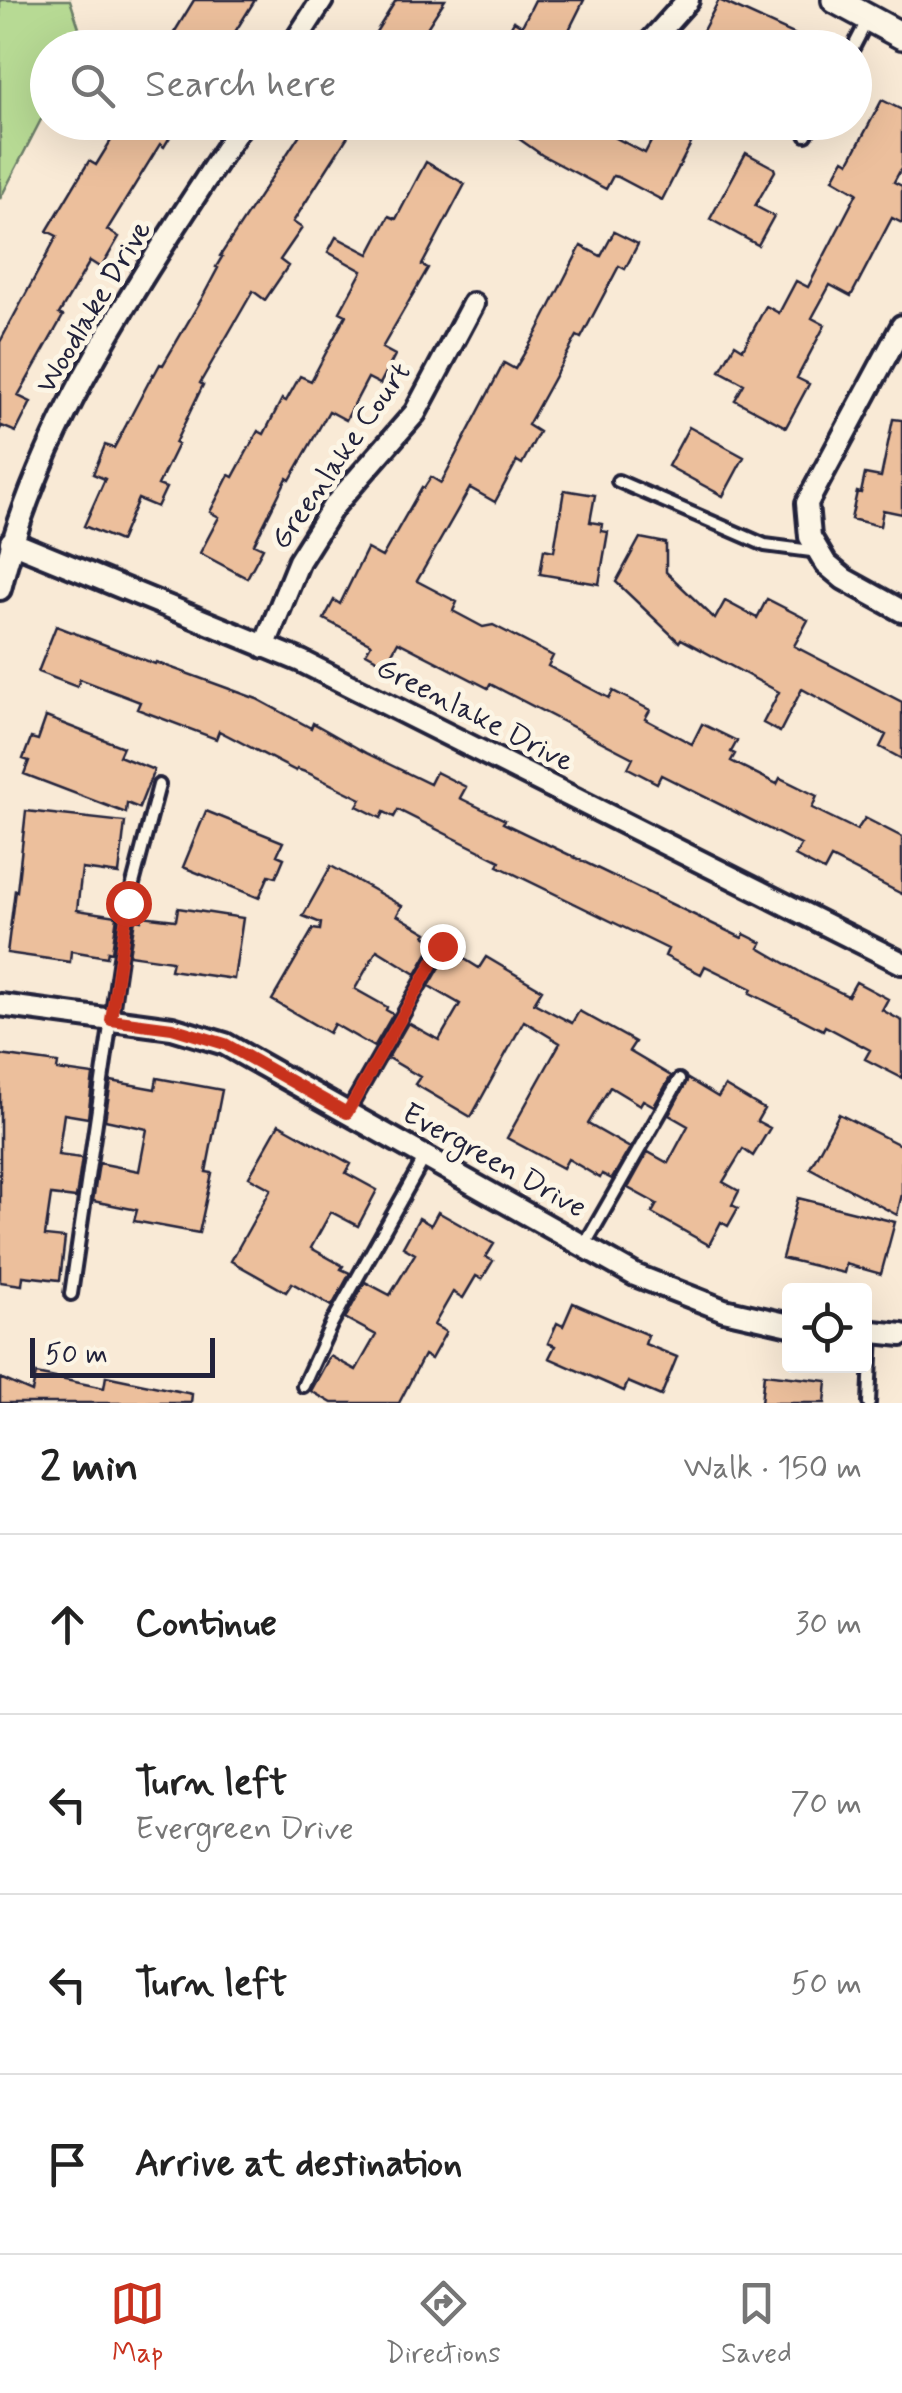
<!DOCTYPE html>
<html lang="en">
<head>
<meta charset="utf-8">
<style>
	:root { --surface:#fff; --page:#f2f2f2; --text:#222; --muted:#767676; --line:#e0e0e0; --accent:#c8321e }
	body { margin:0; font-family:Mynerve,sans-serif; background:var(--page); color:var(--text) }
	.controls { position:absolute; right:30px; bottom:30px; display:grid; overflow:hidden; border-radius:10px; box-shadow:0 10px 40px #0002 }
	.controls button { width:90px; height:90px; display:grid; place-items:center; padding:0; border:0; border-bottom:2px solid var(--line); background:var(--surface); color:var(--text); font:50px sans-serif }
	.scale { position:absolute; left:30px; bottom:25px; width:185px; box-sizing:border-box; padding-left:10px; border:5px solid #22223b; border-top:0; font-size:28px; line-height:35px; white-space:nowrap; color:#22223b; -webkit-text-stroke:8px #fcf5e5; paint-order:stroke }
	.stop { position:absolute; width:30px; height:30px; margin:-22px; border:8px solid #c8321e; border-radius:50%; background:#fff }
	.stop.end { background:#c8321e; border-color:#fff; box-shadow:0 2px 10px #0008 }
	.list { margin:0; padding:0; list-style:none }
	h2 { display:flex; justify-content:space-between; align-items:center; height:130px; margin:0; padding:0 40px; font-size:42px }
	h2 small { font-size:32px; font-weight:400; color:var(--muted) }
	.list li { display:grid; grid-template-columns:65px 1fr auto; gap:30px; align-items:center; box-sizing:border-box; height:180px; padding:0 40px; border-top:2px solid var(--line) }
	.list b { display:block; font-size:38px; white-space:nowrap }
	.list p { margin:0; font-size:32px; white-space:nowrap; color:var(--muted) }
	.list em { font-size:32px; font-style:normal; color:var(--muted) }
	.icon { flex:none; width:55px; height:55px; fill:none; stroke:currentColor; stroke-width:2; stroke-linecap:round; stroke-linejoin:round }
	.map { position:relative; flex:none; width:902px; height:1403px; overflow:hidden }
	.search { position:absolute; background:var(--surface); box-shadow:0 10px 40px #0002; left:30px; right:30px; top:30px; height:110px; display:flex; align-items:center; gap:25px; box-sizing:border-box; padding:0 35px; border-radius:55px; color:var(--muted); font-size:38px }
	.sheet { height:850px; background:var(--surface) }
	nav { display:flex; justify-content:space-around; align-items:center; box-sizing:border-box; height:140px; border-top:2px solid var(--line); background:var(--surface); font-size:28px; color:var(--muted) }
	nav a { display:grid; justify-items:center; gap:5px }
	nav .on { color:var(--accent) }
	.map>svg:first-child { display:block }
	.green { fill:#b7da94; stroke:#6c7e68; stroke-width:2.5 }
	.building { fill:#ecbf9c; stroke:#22223b; stroke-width:2.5 }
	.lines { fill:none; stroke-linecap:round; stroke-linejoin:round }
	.service-casing { stroke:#22223b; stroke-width:18 }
	.minor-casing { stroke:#22223b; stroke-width:28 }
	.tertiary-casing { stroke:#22223b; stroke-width:32 }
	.service { stroke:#fcf5e5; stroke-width:10 }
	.minor { stroke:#fcf5e5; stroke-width:20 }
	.tertiary { stroke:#fcf5e5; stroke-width:25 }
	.route { stroke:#c8321e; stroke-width:12 }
	.labels { text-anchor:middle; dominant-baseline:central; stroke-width:10; stroke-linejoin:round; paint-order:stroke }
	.street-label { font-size:30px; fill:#22223b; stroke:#fcf5e5 }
</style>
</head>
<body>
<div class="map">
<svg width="902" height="1403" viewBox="0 0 902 1403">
	<rect width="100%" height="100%" fill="#f9ead6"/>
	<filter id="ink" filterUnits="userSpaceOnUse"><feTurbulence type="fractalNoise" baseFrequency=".01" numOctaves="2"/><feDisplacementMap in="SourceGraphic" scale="20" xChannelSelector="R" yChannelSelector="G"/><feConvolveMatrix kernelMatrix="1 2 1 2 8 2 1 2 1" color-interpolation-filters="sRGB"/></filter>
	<g filter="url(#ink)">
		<!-- green -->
		<path class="green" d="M0,0H70L83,40L79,47L48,48L47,108L0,199Z"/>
		<!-- building -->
		<path class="building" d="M194,0H255L225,48H179L169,41Z
			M396,0H445L414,48H366Z
			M535,0H584L560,48H499L514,21L522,26Z
			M719,0L794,34L787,48H694Z
			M882,100L902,110V167L894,182L902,186V223L892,218L851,296L830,285L812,318L825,325L797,378L809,384L786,427L735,400L744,384L720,371L735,344L743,349L766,306L779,313L796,281L808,287L857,193L833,179L844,159L849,162Z
			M126,122H179L164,147L160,144L107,230L119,237L101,268L90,261L59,314L63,316L18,396L31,402L16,432L2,426L0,429V342L57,236L47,231L89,161L96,165L118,129L124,133L129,124Z
			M308,122H357L293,222L302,228L280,260L288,266L265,300L253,291L200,383L203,385L175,443L178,444L158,485L166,488L157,507L138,499L120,541L84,526L105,479L93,474L105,445L114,448L153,374L154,375L160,364L163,365L201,300L218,268L216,267L222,257L220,256Z
			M495,122H575L584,127L587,123L645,153L656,132L661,134L666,122H702L662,200L618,177L613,176L606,189L542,155Z
			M746,153L774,168L775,171L755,206L774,216L758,245L710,219Z
			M426,162L465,184L422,265L428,268L382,348L395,355L380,384L368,378L346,420L329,411L290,480L287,478L254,544L263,548L247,578L200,553L219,517L210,512L229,475L233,477L258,431L264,434L282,399L286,401L300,376L311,381L346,315L340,312L362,271L328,252L336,237L369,254L389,216L396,219Z
			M614,232L638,244L625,269L619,266L581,338L577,336L528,425L539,432L522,464L517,461L495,502L470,488L417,581L457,602L453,611L483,627L493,625L553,656L548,666L609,698L613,691L650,710L645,719L692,744L702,724L737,741L731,752L735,754L731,761L777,784L780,778L817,796L812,808L857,830L865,818L902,837V894L831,858L824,871L795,856L801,845L661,775L657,783L628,768L633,758L490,684L488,688L398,642L386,664L366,653L371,644L324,619L334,600L340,604L367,549L382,557L422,487L424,488L431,477L441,483L504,363L515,369L537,332L581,246L601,256Z
			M893,419L902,420V514L883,510L880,526L851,519L857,492L861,493L865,474L881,477Z
			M689,427L744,457L723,496L668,466Z
			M564,490L595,495L590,522L602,524L601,531L608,532L599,584L540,574L544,549L554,551Z
			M640,538L666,543V572L715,619L725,601L757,618L767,599L808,620L794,646L902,702V759L880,747L886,735L802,689L780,732L763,723L779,692L681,639L679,642L616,582Z
			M56,626L155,664L156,662L257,699L311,728L313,723L366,753L430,784L436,772L466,787L460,798L505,820L503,823L742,938L744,934L762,943L759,948L807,976L848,996L856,982L888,999L882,1010L902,1021V1078L865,1059L870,1050L825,1026L823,1030L788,1012L750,993L752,989L705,966L701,974L665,956L668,949L498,866L500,861L398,810L394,817L384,812L381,818L357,806L361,799L308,773L297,769L296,771L219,731L216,739L137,709L140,702L80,679L77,687L38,672Z
			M46,717L123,747L119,756L154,770L139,808L127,803L126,813L24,774L29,761L23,759L31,738L38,740Z
			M26,811L125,822L119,874L82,869L77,910L117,916L112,952L108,951L107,957L71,951L70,962L7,953L15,890L17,891Z
			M206,811L283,842L277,855L284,858L276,877L269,875L259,898L183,867Z
			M331,866L402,906L397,915L427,933L425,936L434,942L416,974L377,950L355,989L387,1007L386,1010L393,1014L374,1047L334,1024L329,1033L272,1000L313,929L320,930L321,923L303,916Z
			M178,908L243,918L234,979L170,970L172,961L129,955L135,919L141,920L142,916L176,920Z
			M450,950L479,968L486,957L542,990L534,1003L572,1023L579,1011L635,1042L629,1051L671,1076L654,1106L643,1100L640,1105L610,1087L588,1124L630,1148L612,1179L602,1174L600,1178L568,1159L563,1168L507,1138L560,1043L524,1021L471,1117L415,1084L420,1077L388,1058L408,1023L439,1040L460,1004L429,986Z
			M0,1055L58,1063L57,1070L93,1075L88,1118L64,1114L58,1155L82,1158L76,1198L51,1195L45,1236L65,1238L60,1280L23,1276L22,1285L0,1282Z
			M157,1078L222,1090L206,1172L212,1173L199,1233L134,1221L137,1210L93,1201L99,1163L139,1171L147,1129L105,1120L111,1081L155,1089Z
			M688,1079L718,1097L725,1086L764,1109L757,1121L770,1128L753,1156L743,1149L723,1182L739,1191L732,1205L738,1208L728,1226L721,1222L709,1245L652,1213L657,1204L628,1188L648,1152L668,1163L688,1126L669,1115Z
			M839,1114L902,1146V1194L897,1215L810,1168Z
			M279,1124L351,1164L346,1173L377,1190L358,1226L331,1212L311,1248L343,1266L341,1269L350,1273L332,1306L292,1283L286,1292L231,1261L271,1189L249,1177Z
			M798,1198L895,1222L881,1274L846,1264L844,1273L782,1258Z
			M438,1212L494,1244L486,1257L493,1261L482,1279L476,1276L463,1298L453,1292L434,1325L446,1332L431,1359L424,1355L399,1403H332L311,1391L330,1356L356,1370L376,1335L345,1318L347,1315L365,1282L390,1295L415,1254L403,1247L419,1218L431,1225Z
			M573,1303L648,1335L645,1344L677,1357L661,1396L628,1382L624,1391L549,1358L555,1346L548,1343L557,1323L563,1326Z
			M36,1374L104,1388L106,1376L192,1394L191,1403H0V1378L32,1392Z
			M764,1374L827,1381L825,1403H761Z"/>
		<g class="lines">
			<defs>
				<path id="service" d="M853,48L868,19
					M806,135L813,122
					M618,481L765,545L819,552
					M347,1113L442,946
					M584,1246L679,1080
					M71,1294L128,903L159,785
					M303,1386L332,1323L425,1157
					M869,1403L872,1333"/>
				<path id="minor" d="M291,48L322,0
					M645,48L688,0
					M902,326L807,503L810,537L826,564L844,579L902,611
					M11,542L301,661L902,963
					M0,589C41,416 148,270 243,122
					M264,647L299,561L333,507L415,413L473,304
					M0,1005L172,1028L225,1044L635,1275L724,1310L790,1325
					M864,1331L902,1335"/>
				<path id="tertiary" d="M835,0L902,36"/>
			</defs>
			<!-- service casing -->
			<use href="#service" class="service-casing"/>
			<!-- minor casing -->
			<use href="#minor" class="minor-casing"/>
			<!-- tertiary casing -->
			<use href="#tertiary" class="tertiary-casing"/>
			<!-- service -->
			<use href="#service" class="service"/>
			<!-- minor -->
			<use href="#minor" class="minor"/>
			<!-- tertiary -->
			<use href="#tertiary" class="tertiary"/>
		</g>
	</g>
	<g class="lines" filter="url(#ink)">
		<!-- route -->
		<path class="route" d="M128,903L111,1020L172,1028L225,1044L347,1113L442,946"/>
	</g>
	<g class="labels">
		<!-- street labels -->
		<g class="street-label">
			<text transform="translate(94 307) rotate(-59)">Woodlake Drive</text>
			<text transform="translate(341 456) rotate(-55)">Greenlake Court</text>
			<text transform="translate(475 715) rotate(27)">Greenlake Drive</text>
			<text transform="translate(494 1161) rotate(29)">Evergreen Drive</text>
		</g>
	</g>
</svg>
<div class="controls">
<button><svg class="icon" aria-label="locate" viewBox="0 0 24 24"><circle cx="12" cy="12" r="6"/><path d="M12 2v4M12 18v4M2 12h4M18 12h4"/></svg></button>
</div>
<div class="scale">50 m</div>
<div class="stop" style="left:128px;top:903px"></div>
<div class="stop end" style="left:442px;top:946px"></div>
<div class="search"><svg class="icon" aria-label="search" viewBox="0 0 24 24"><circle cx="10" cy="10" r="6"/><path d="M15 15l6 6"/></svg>Search here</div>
</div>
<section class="sheet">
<h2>2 min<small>Walk · 150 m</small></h2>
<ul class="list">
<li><svg class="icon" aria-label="ahead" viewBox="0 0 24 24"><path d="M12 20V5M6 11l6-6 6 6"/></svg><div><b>Continue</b></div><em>30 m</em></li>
<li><svg class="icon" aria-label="left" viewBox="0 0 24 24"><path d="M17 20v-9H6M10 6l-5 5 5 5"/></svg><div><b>Turn left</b><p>Evergreen Drive</p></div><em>70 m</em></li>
<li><svg class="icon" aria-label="left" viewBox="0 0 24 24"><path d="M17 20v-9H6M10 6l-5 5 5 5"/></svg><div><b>Turn left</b></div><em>50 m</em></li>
<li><svg class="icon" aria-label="arrive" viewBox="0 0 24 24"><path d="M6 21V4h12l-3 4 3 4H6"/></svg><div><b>Arrive at destination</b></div></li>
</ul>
</section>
<nav>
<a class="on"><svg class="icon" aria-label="map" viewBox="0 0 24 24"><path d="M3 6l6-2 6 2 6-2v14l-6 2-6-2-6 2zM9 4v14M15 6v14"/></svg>Map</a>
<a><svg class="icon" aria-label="directions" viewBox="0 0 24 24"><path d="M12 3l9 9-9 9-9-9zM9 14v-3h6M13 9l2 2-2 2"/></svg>Directions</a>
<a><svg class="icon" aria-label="saved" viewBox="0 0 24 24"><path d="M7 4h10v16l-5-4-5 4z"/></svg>Saved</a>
</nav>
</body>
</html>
